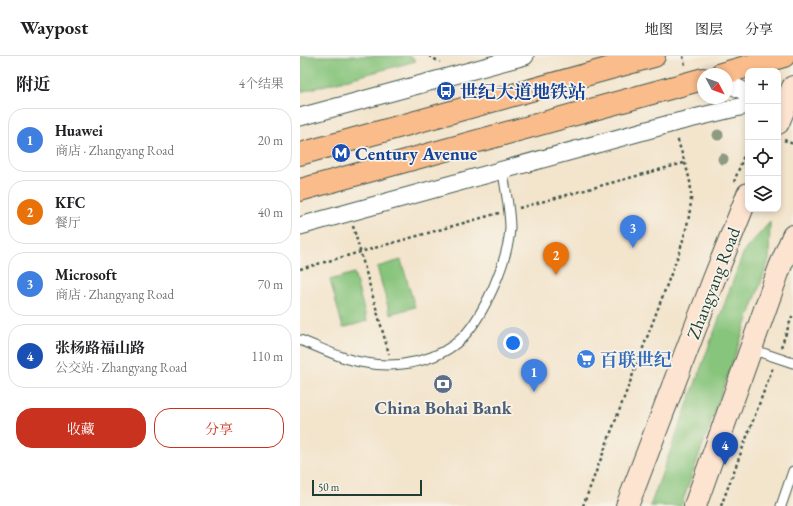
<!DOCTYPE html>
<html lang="zh">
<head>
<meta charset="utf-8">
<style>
	:root { --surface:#fff; --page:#f6f6f6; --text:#202124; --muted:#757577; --line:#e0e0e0; --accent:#c8321e }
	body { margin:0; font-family:"EB Garamond","Noto Serif SC",serif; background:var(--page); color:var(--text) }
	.controls { position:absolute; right:12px; top:12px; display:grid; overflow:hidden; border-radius:8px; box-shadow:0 2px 6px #0003 }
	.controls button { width:36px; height:36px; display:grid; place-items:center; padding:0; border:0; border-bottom:1px solid var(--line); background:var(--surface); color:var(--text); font:20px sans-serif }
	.compass { position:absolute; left:397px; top:12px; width:36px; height:36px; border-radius:50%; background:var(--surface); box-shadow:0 2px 6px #0003; rotate:131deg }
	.scale { position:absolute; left:12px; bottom:10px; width:110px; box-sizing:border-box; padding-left:4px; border:2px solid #1f3d34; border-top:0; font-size:11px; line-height:14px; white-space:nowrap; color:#1f3d34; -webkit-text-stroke:3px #f7f3e8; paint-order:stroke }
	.you { position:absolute; left:213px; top:287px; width:14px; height:14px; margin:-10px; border:3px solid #fff; border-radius:50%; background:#1a73e8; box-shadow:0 0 0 6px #1a73e833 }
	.badge { display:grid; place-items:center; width:26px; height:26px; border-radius:50%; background:var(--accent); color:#fff; font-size:13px; font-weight:700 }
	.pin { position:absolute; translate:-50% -33px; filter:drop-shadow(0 1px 2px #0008) }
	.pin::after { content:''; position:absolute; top:21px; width:14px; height:12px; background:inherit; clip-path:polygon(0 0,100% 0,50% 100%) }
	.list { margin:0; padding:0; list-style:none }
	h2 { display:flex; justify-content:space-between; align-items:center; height:52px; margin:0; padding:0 16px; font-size:17px }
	h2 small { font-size:13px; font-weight:400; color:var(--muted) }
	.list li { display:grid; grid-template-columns:26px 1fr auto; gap:12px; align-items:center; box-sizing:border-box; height:64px; margin:0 8px 8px; padding:0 8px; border:1px solid var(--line); border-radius:16px }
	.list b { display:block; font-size:15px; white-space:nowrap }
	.list p { margin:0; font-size:13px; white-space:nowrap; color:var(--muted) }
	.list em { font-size:13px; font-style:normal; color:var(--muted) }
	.actions { display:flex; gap:8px; padding:12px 16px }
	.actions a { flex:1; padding:9px 0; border:1px solid var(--accent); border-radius:16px; text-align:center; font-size:14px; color:var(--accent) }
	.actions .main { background:var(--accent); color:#fff }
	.icon { flex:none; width:22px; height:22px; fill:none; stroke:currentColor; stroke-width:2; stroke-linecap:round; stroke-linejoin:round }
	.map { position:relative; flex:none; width:493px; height:450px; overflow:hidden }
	header { display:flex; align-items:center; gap:24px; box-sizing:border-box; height:56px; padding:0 20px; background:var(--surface); border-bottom:1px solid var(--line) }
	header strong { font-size:19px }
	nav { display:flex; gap:22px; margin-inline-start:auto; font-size:14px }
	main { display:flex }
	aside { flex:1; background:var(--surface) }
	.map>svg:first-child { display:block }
	.green { fill:#87c47b; stroke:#538058 }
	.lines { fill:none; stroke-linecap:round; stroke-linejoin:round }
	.lane-casing { stroke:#3f564b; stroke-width:11 }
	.street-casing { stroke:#3f564b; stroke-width:19 }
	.secondary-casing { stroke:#3f564b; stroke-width:24 }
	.primary-casing { stroke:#3f564b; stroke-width:24 }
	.path { stroke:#3f564b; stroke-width:2.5; stroke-dasharray:3 3; stroke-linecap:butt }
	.lane { stroke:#fff; stroke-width:9 }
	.street { stroke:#fff; stroke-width:17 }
	.secondary { stroke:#fde4d1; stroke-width:22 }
	.primary { stroke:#fabc8b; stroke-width:22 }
	.tree { fill:#8d9b82 }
	.labels { text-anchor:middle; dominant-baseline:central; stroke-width:3.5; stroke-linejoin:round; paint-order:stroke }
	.transit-label { font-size:18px; font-weight:bold; fill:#164399; stroke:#f7f3e8; text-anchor:start }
	.street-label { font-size:18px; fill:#1f3d34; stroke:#f7f3e8 }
	.shop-label { font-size:18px; font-weight:bold; fill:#366cbe; stroke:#f7f3e8; text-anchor:start }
	.service-label { font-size:18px; font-weight:bold; fill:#4e5e75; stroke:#f7f3e8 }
</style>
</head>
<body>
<header>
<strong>Waypost</strong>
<nav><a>地图</a><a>图层</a><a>分享</a></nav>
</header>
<main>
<aside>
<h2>附近<small>4个结果</small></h2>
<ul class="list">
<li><span class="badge" style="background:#3f7fe0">1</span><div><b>Huawei</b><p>商店 · Zhangyang Road</p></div><em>20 m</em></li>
<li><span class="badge" style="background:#e8710a">2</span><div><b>KFC</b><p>餐厅</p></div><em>40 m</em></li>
<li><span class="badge" style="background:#3f7fe0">3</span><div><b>Microsoft</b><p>商店 · Zhangyang Road</p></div><em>70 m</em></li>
<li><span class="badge" style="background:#1a4fb4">4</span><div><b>张杨路福山路</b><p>公交站 · Zhangyang Road</p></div><em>110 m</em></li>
</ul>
<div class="actions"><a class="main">收藏</a><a>分享</a></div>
</aside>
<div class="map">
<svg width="493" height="450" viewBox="0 0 493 450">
	<rect width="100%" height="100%" fill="#f7f3e8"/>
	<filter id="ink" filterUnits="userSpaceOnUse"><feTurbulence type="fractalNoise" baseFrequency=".025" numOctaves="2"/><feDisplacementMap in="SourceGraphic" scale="8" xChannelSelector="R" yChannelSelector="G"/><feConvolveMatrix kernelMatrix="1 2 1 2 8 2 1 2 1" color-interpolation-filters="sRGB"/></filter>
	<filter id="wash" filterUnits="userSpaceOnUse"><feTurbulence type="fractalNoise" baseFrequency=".012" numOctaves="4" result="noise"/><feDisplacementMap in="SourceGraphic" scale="16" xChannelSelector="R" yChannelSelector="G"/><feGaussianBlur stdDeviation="0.9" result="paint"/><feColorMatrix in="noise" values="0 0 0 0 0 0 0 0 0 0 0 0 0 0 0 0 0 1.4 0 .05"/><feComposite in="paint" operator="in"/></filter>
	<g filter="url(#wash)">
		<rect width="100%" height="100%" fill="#f3e4cc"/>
		<!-- green -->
		<path class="green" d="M0,0H109L116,5L0,36Z
			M470,166L469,204L381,450H350L444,195Z
			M101,204L115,251L90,258L77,211Z
			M54,217L67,265L43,272L30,224Z"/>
	</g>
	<g filter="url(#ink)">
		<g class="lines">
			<defs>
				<path id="lane" d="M0,284C21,292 43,304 66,307C98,313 139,305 162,282C176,268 186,248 194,230C202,211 209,192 210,172C210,153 205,133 203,115
					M451,293L493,307
					M481,450L493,415"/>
				<path id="street" d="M427,27L448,37
					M0,61L225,0
					M0,170L373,67L448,49"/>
				<path id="secondary" d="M478,67L493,31
					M327,450L414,223L448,138
					M395,450L480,211L493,180"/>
				<path id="primary" d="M421,18L484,0
					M0,98L354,0
					M0,134L403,23"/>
			</defs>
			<!-- lane casing -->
			<use href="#lane" class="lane-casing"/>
			<!-- street casing -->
			<use href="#street" class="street-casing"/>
			<!-- secondary casing -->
			<use href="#secondary" class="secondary-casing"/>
			<!-- primary casing -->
			<use href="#primary" class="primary-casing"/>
			<!-- path -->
			<path class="path" d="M129,0L140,6
				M383,0L385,9
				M484,84L493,88
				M434,126L448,89
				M219,152L384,107
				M53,170L89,298
				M0,213L199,157
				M481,291L493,258
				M283,450L379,197C386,174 394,150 390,126C387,111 381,96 377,81
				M421,450L473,311"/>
			<!-- lane -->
			<use href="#lane" class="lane"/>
			<!-- street -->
			<use href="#street" class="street"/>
			<!-- secondary -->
			<use href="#secondary" class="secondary"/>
			<!-- primary -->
			<use href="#primary" class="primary"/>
		</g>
		<!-- trees -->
		<g class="tree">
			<circle cx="418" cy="79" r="5.5"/>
			<circle cx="423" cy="103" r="5.5"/>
		</g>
	</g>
	<!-- icons -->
	<defs>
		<symbol id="bus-disc" viewBox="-11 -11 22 22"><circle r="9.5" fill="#1a4fb4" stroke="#f7f3e8"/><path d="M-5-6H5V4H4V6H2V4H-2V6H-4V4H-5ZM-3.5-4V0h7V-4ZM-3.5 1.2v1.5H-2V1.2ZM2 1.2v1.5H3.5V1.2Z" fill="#fff"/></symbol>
		<symbol id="metro-disc" viewBox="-11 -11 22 22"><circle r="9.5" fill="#1a4fb4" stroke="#f7f3e8"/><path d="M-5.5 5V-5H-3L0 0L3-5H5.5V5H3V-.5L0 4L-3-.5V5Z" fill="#fff"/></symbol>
		<symbol id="supermarket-disc" viewBox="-11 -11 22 22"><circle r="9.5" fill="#3f7fe0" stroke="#f7f3e8"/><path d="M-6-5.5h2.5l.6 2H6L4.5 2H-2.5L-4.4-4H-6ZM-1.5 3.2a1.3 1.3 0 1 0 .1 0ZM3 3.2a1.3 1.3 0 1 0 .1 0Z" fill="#fff"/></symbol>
		<symbol id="bank-disc" viewBox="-11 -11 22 22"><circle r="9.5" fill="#5c6f8a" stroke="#f7f3e8"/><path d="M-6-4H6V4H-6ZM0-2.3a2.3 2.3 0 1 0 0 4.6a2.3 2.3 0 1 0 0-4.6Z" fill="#fff"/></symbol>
	</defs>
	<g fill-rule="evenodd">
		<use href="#bus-disc" x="135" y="24" width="22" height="22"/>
		<use href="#metro-disc" x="30" y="86" width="22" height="22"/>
		<use href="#supermarket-disc" x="275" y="292" width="22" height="22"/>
		<use href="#bank-disc" x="132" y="317" width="22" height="22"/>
	</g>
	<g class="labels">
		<!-- transit labels -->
		<g class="transit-label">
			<text x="160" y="35">世纪大道地铁站</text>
			<text x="55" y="97">Century Avenue</text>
		</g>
		<!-- street labels -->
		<g class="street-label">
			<text transform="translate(413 227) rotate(-69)">Zhangyang Road</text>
		</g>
		<!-- shop labels -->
		<g class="shop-label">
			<text x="300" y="303">百联世纪</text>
		</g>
		<!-- service labels -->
		<g class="service-label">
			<text x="143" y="351">China Bohai Bank</text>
		</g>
	</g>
</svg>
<div class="controls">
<button>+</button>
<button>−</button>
<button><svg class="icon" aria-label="locate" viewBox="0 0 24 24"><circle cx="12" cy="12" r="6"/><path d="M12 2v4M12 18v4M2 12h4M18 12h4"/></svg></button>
<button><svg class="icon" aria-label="layers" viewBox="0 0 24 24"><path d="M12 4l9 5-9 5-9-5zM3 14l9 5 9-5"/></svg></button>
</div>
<svg class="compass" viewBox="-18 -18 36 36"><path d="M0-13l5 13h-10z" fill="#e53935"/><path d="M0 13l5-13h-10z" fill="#757577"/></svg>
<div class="scale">50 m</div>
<div class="you"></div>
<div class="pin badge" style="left:234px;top:336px;background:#3f7fe0">1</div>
<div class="pin badge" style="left:256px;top:219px;background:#e8710a">2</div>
<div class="pin badge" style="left:333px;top:192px;background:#3f7fe0">3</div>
<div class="pin badge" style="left:425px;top:409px;background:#1a4fb4">4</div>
</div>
</main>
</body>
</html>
